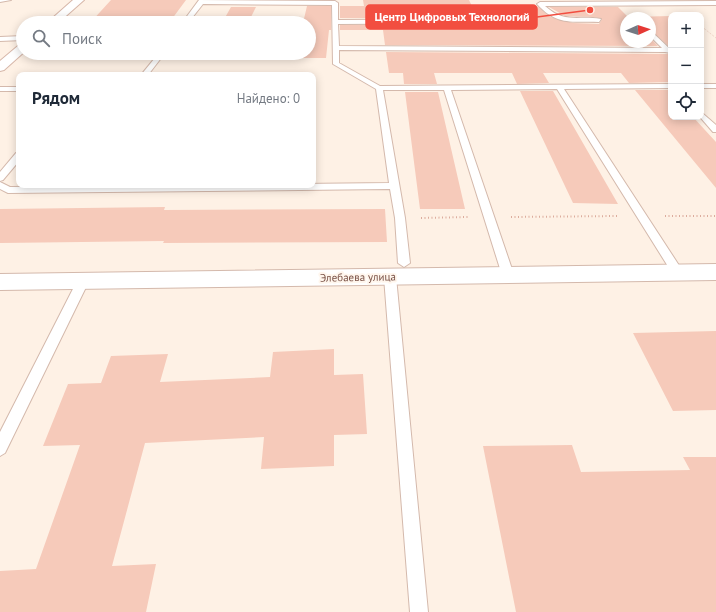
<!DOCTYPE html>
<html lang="ru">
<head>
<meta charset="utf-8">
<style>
	:root { --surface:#fff; --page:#f6f6f7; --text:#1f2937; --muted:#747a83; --line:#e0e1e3 }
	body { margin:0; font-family:"PT Sans",sans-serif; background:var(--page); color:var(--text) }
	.controls { position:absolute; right:12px; top:12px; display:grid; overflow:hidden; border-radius:8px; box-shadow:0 2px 10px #0003 }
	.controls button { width:36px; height:36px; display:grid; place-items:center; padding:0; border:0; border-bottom:1px solid var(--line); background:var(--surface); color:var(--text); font:20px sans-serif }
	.compass { position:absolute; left:620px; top:12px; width:36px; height:36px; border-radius:50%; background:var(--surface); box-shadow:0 2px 10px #0003; rotate:87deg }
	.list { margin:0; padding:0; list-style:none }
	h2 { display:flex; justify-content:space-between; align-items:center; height:52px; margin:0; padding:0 16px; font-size:17px }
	h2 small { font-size:13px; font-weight:400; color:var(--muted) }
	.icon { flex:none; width:22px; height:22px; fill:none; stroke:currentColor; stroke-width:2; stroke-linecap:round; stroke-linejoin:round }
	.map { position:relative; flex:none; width:716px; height:612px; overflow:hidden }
	.search { position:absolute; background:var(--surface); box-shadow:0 2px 10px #0003; left:16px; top:16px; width:300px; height:44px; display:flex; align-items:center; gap:10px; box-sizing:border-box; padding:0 14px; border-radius:22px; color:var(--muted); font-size:15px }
	.panel { position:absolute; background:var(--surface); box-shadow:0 2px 10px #0003; left:16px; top:72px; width:300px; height:116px; border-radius:8px }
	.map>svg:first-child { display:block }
	.building { fill:#f6caba }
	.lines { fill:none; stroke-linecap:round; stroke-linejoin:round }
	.service-casing { stroke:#d4b9ac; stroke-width:2 }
	.minor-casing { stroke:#d4b9ac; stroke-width:2 }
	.secondary-casing { stroke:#d7b7a9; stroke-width:2 }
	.path-far1 { stroke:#dcac9d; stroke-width:1; stroke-dasharray:0.5 1.5; stroke-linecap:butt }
	.path { stroke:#dcac9d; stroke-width:2; stroke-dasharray:1 2.5; stroke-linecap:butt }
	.service { fill:#fff; fill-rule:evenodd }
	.minor { fill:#fff; fill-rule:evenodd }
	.secondary { fill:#fff; fill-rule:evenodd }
	.labels { text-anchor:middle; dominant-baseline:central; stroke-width:4; stroke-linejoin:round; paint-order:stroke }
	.street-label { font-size:11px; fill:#7a5247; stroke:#fff6ed }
	.leader { fill:none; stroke:#f24e40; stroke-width:1.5 }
	.callout-dot { fill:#f24e40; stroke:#fff6ed; stroke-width:1.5 }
	.callout { fill:#f24e40; stroke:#f24e40; stroke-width:1.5 }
	.callout-label { font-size:12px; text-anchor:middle; font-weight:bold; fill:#fff }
</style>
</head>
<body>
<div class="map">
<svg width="716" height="612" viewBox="0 0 716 612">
	<rect width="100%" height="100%" fill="#fef1e5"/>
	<!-- building -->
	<path class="building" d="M111,0H186L169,23H90Z
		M363,0H469L472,6H537L551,17L573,23L599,24L602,19L593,17L565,16L549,7H618L628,17L671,16V48L650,30V18H626V42H650V38L658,46L385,45L383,30H340V25L501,24L505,21L501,18H340V6H364Z
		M307,6H331V30H329L326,58H296L297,53H309V23H303Z
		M231,7H256L248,23H222Z
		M386,52L665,54H671V82L629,83L621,73H543L549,83L517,84L512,73H434L437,84H404L403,73H389Z
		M62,53H146L144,56L59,55Z
		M206,53H235L234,56H205Z
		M635,90H671V117H693L716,142V188Z
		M520,91H553L618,204L573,203Z
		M405,92H438L465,209H420Z
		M165,207L164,210L385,209L387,242L163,243L164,241L0,243V209Z
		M716,331V410L673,411L633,333Z
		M334,349V375L363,374L367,434L334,435V466L261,469L264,437L145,443L112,566L156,564L146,612H0V571L36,569L80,445L43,446L68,384L101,383L111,356L168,354L160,382L270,377L273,352Z
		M572,445L581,472L690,470L683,457H716V612H516L483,446Z"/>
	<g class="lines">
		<defs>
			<path id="service" d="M0,0H11L0,2Z
				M199,0L335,1L338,3V20L501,19L504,21L501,23L338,24L339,46L662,48L650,36V31L652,32L671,50V53L665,52L339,50V63L380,86L671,84V88L564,89L682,270L684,273L682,276H674L557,89L451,90L514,275L508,279L502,275L444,90H383L405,218L410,263L404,267L398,263L395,218L390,189L8,193L0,189V182L10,187L389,183L376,89L333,64L332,5L203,4L188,23H182Z
				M716,1V5L545,6C565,24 577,15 601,19L599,22C572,21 557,26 537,4L540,2Z
				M23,36V40L0,41V37Z
				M159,53H165L148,75H141Z
				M701,84H716V88H701Z
				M0,87H19V91H0Z
				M701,112L716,125V132H713L700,117H701Z
				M19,152V161L3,180L0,181V172L16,153Z
				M390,273L394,274L396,277L428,612H410L384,277L386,274Z
				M83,277L87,278L89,281L5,453L0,456V432L77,281L79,278Z"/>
			<path id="minor" d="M716,264V280L0,290V274Z"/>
			<path id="secondary" d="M73,0H84L58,23H47Z
				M23,44V53L4,70L0,71V61L19,45Z"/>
		</defs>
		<!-- service casing -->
		<use href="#service" class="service-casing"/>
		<!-- minor casing -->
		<use href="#minor" class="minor-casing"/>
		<!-- secondary casing -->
		<use href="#secondary" class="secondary-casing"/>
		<!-- path-far1 -->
		<path class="path-far1" d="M701,26L716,38"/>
		<!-- path -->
		<path class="path" d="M665,216H716
			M511,217L618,216
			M421,218L468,217"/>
		<!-- service -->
		<use href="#service" class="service"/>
		<!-- minor -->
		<use href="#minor" class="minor"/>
		<!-- secondary -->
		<use href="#secondary" class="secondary"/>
	</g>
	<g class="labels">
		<!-- street labels -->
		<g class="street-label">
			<text transform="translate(358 277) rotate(-1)">Элебаева улица</text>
		</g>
	</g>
	<!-- callouts -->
	<path class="leader" d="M590 10L537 17"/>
	<circle class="callout-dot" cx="590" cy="10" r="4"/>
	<rect class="callout" x="366" y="5" width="171" height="24" rx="4"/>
	<g class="callout-label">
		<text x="452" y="21">Центр Цифровых Технологий</text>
	</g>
</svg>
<div class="controls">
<button>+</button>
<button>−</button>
<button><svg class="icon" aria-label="locate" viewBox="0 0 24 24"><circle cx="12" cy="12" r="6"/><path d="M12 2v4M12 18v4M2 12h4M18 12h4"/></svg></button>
</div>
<svg class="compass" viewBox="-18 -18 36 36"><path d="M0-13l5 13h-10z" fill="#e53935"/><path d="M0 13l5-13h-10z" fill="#747a83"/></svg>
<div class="search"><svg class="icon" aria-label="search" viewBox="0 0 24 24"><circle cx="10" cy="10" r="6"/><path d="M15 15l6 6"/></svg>Поиск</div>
<section class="panel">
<h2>Рядом<small>Найдено: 0</small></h2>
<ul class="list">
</ul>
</section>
</div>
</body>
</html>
